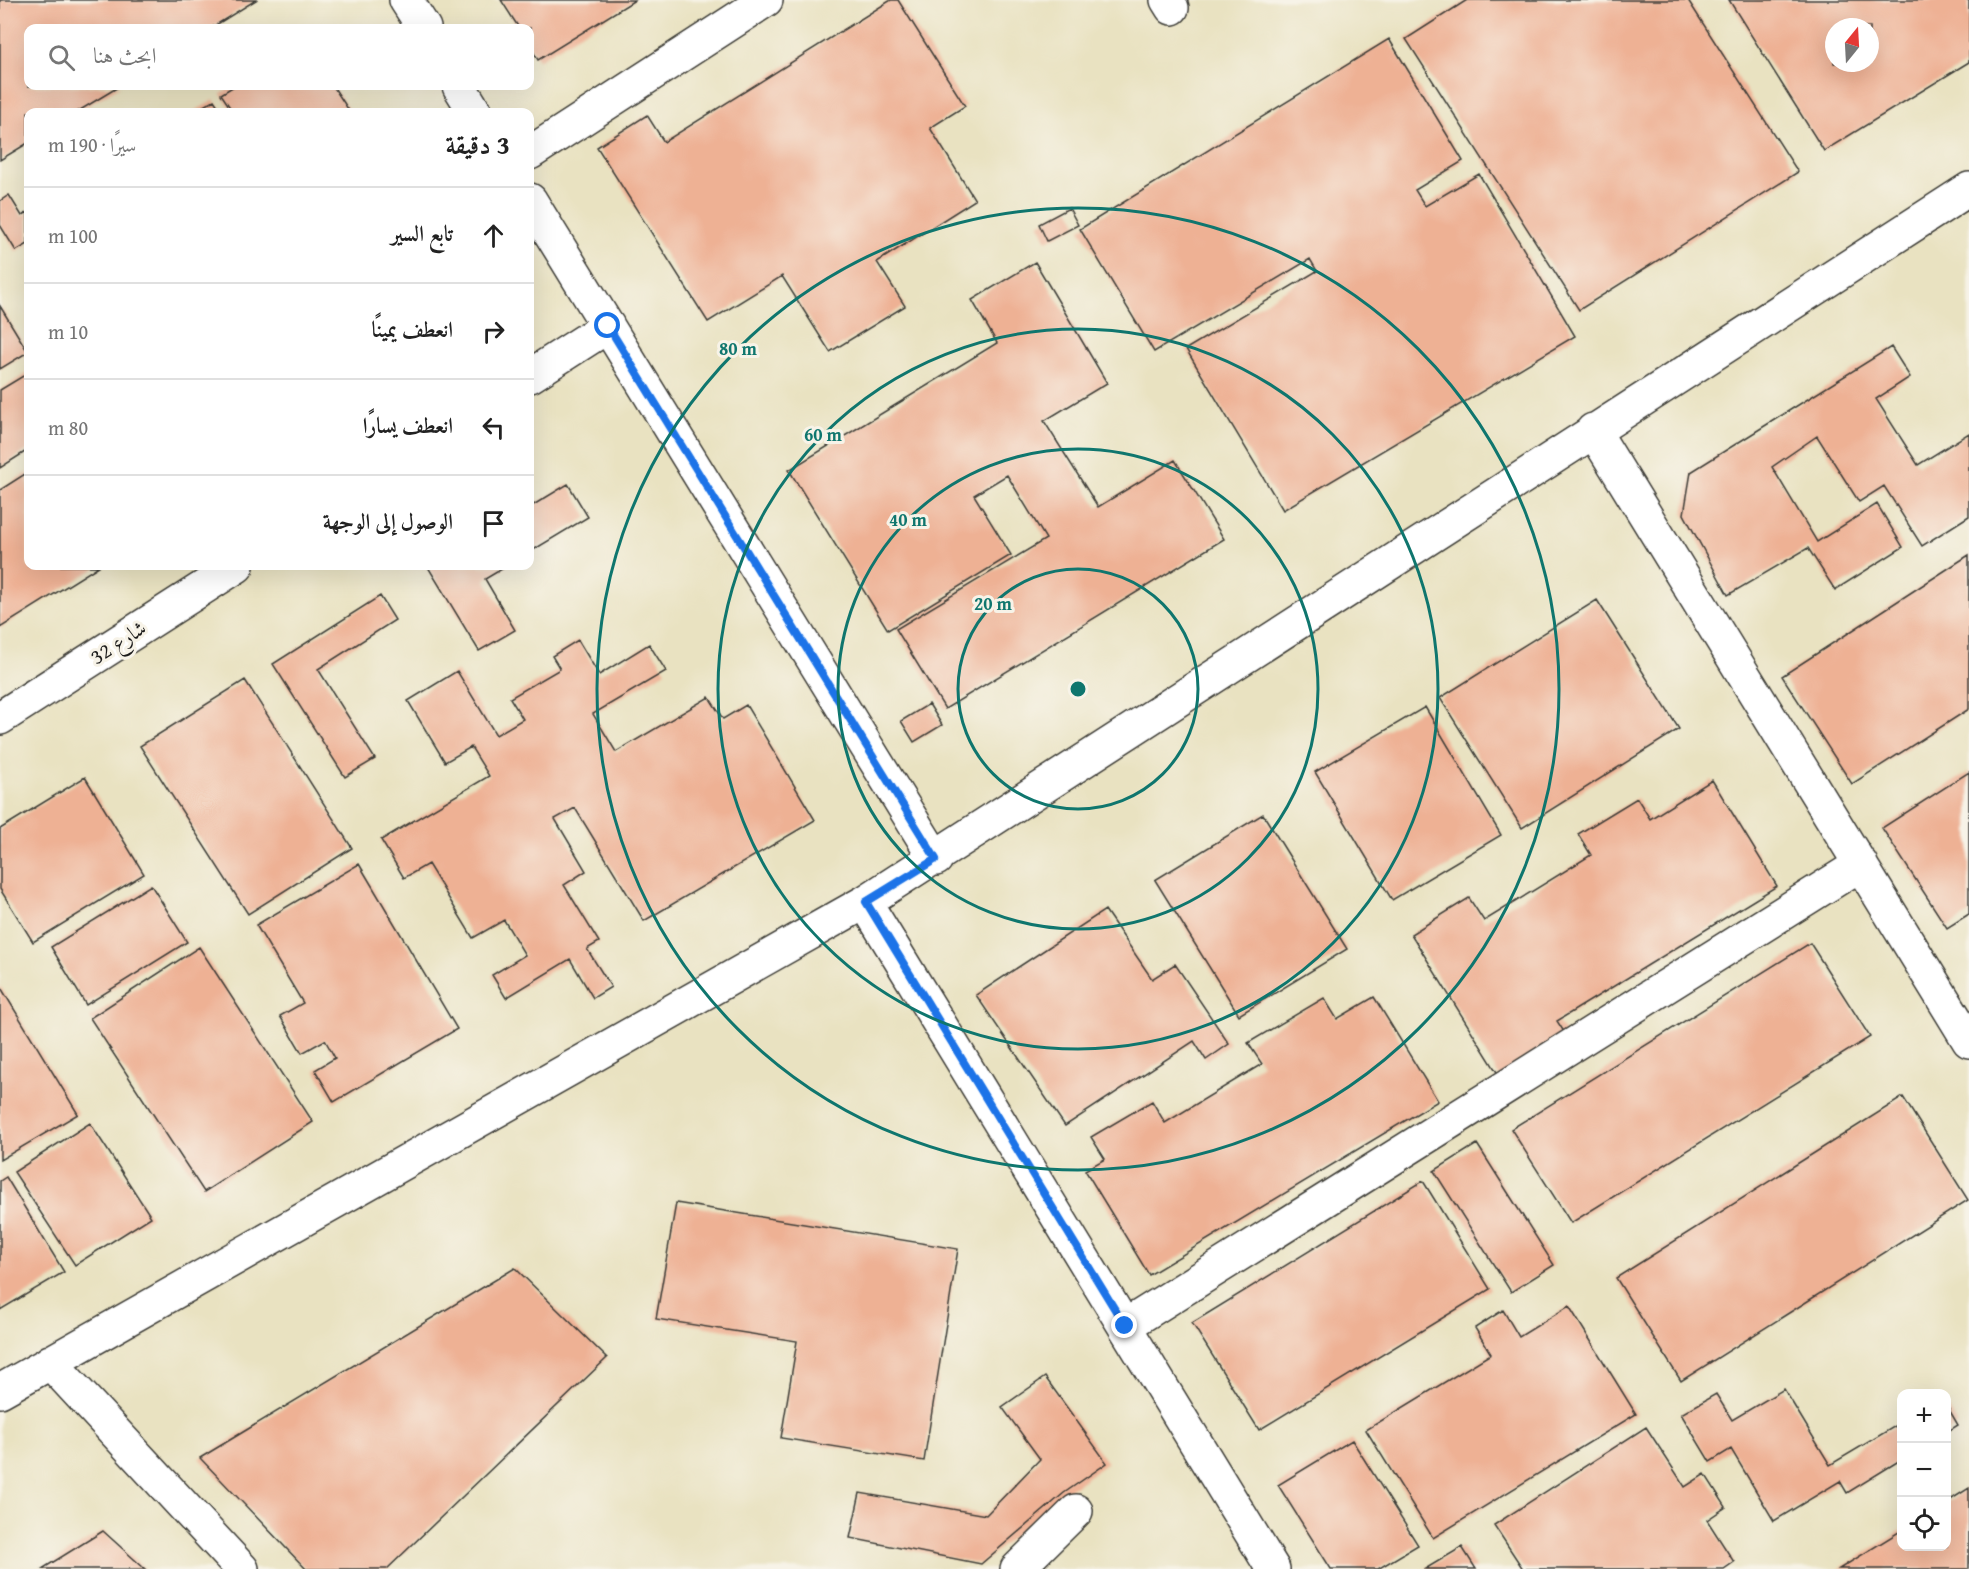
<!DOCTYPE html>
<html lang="ar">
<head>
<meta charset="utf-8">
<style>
	:root { --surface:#fff; --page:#f6f6f6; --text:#222; --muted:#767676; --line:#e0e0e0 }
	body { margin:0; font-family:"Gentium Book Plus",Amiri,serif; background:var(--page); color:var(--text); direction:rtl }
	.controls { position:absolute; right:18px; bottom:18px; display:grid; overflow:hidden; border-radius:12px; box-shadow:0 6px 24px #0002 }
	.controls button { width:54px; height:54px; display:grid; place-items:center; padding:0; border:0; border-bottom:2px solid var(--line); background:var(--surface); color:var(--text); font:30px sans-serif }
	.compass { position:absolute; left:1825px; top:18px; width:54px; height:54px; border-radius:50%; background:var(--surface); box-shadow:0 6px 24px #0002; rotate:18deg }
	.stop { position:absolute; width:18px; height:18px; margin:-14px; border:4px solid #1a73e8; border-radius:50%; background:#fff }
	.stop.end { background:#1a73e8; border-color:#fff; box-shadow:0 2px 6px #0008 }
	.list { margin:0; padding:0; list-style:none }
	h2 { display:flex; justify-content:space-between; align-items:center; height:78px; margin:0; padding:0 24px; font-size:26px }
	h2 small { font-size:20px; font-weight:400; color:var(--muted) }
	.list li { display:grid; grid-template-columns:39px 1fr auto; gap:18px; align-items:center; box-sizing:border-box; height:96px; padding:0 24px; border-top:2px solid var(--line) }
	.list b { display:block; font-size:22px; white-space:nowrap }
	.list em { font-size:20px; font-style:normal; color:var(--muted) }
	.icon { flex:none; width:33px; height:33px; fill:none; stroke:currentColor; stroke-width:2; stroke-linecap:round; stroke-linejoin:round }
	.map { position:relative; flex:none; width:1969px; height:1569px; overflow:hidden; direction:ltr }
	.search { position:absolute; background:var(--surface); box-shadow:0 6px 24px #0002; left:24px; top:24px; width:510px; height:66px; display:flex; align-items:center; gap:15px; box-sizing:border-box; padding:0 21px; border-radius:12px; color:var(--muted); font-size:22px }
	.panel { position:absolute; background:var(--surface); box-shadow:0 6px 24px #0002; left:24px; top:108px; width:510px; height:462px; border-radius:12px; direction:rtl }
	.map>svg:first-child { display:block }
	.building { fill:#eeb194; fill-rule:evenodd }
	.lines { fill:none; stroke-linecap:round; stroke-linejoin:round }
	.minor-casing { stroke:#3b3a35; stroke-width:36 }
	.minor { stroke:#fff; stroke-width:33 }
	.route { stroke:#1a73e8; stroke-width:8 }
	.ring { fill:none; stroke:#0f766e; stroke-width:3 }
	.labels { text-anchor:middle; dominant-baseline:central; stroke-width:6; stroke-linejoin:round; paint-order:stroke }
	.street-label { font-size:21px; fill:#1c1c1c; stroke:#f7f3e8 }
	.centre { fill:#0f766e; stroke:#f7f3e8; stroke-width:3 }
	.ring-label { font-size:18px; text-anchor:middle; font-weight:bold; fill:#0f766e; stroke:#f7f3e8; stroke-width:6; stroke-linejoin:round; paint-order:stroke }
</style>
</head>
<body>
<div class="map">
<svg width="1969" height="1569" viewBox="0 0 1969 1569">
	<rect width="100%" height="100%" fill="#f7f3e8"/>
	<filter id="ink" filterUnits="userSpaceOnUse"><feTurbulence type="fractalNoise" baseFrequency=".0167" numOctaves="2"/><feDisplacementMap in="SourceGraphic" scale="12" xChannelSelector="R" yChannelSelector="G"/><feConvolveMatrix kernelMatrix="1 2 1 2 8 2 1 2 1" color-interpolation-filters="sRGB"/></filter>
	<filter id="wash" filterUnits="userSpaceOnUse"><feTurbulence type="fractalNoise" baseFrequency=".008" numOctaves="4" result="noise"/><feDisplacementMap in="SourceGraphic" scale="24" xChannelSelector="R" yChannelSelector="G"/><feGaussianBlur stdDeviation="1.35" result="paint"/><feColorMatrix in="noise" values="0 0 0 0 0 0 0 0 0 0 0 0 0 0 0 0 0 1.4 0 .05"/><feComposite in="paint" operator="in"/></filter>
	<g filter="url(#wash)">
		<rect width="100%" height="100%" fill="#e9e2c1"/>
		<g id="blocks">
			<!-- building -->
			<path class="building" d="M0,0H256L211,28H28V86H120L77,112H28V143L0,160Z
				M501,0H635L538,60L530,46V28H519Z
				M891,0H898L965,106L930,128L975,200L877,262L905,306L830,352L782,276L708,322L597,147L647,115L664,142Z
				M1467,0H1688L1798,172L1579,310L1406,39Z
				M1729,0H1969V62L1824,151ZM1834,27H1870V63H1834Z
				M1389,39L1463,161L1415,190L1425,206L1479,174L1575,336L1283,510L1186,349L1317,271L1310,259L1154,352L1080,229Z
				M234,86H333L350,112H233L221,94Z
				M214,100L222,112H193Z
				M9,195L22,216L28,212V244L16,251L0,225V201Z
				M1069,208L1078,225L1047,241L1039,224Z
				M1035,262L1107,383L1044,421L1098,507L1175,460L1224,539L945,709L896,629L1046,539L1007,475L974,495L1011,555L888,630L789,470L997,343L972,300Z
				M0,306L28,352L0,369Z
				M1891,347L1910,377L1876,399L1918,465L1969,433V516L1922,546L1884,486L1859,502L1817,436L1772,467L1817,542L1877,504L1903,547L1835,590L1808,548L1728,595L1684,514L1691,472Z
				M28,373V450L0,468V390Z
				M28,472V566H99L0,628V490Z
				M568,484L588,517L530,552V507Z
				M1969,555V709L1852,784L1782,676Z
				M431,566H507L485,579L515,630L479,651L428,567Z
				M380,596L395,620L318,669L375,759L345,777L273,664Z
				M1597,600L1679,729L1522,828L1440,698Z
				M578,640L599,675L649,644L666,671L593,714L616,752L709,697L723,719L746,705L815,820L644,921L575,808L555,819L586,871L564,885L599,942L587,949L611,987L593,998L570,959L506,998L492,975L525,955L504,920L473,938L428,864L404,878L381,840L489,776L471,747L445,762L408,701L457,671L496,735L523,719L510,698L560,669L552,656Z
				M245,680L352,848L248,914L140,746Z
				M929,704L942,725L914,742L901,721Z
				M1425,707L1501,835L1392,900L1315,772Z
				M1969,772V914L1947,928L1882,828Z
				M85,777L144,874L33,942L0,889V829Z
				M1712,780L1777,886L1557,1021L1570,1041L1503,1082L1411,934L1469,898L1484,921L1591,855L1578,834L1637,798L1650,819Z
				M1263,814L1347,949L1239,1015L1155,880Z
				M359,864L457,1029L334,1102L315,1070L335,1058L325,1040L302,1053L280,1016L303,1003L256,925Z
				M151,885L187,942L86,1005L51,947Z
				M1105,910L1152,979L1175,964L1229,1044L1206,1060L1194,1041L1065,1126L976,995Z
				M1810,943L1870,1037L1571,1223L1511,1129Z
				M199,947L313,1122L204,1192L90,1018Z
				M0,986L78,1114L0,1160Z
				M1374,997L1438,1101L1149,1275L1085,1170L1105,1159L1091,1137L1152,1101L1165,1123L1262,1064L1248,1043L1324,998L1337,1019Z
				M1903,1097L1968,1200L1681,1381L1616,1278Z
				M90,1123L151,1217L75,1265L14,1172Z
				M1477,1144L1554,1265L1511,1292L1434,1171Z
				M6,1177L64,1272L0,1310V1181Z
				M1423,1181L1490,1289L1259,1430L1192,1323Z
				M676,1203L958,1249L924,1461L781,1438L797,1341L656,1319Z
				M515,1268L607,1358L387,1569H306L200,1458Z
				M1569,1306L1636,1414L1433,1538L1366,1430L1491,1354L1475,1328L1503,1310L1519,1337Z
				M1045,1377L1107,1463L1064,1493L981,1564L850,1538L860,1493L986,1515L1040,1459L1002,1407Z
				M1784,1389L1830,1465L1902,1422V1459L1847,1493L1840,1481L1774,1521L1731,1449L1710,1462L1681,1414L1716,1394L1732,1420Z
				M1947,1406L1958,1425L1947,1432Z
				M1646,1427L1685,1487L1705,1474L1726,1507L1707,1520L1734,1562L1724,1569H1523L1494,1525Z
				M1352,1440L1418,1545L1378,1569H1331L1278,1485Z
				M1969,1488V1569H1839L1902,1530V1546H1947V1502Z
				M103,1531L145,1569H42Z
				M1462,1547L1476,1569H1425Z"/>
		</g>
	</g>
	<g filter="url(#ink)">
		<use href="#blocks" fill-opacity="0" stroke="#3b3a35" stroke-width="1.5"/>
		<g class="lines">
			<defs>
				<path id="minor" d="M406,0L424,28
					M1167,0L1172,8
					M459,86L475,112
					M530,153L766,0
					M530,200L936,859
					M530,376L608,326
					M1593,430L1969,1041
					M0,718L237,566
					M865,902L1273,1569
					M1125,1326L1861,864
					M50,1362L242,1569
					M0,1391L865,902L1969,189
					M1017,1569L1076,1511"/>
			</defs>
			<!-- minor casing -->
			<use href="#minor" class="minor-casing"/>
			<!-- minor -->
			<use href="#minor" class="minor"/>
		</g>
	</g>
	<g class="lines" filter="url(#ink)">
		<!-- route -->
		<path class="route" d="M608,326L936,859L866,902L1125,1326"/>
	</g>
	<!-- distance rings -->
	<g class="ring">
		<circle cx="1078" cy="689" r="120"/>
		<circle cx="1078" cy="689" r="240"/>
		<circle cx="1078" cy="689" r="360"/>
		<circle cx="1078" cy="689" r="481"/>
	</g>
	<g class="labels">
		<!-- street labels -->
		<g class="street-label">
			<text transform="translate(118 642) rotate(-33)">شارع 32</text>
		</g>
	</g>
	<circle cx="1078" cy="689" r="9" class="centre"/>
	<g class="ring-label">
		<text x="738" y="355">80 m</text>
		<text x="823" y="441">60 m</text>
		<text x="908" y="526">40 m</text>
		<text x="993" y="610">20 m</text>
	</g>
</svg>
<div class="controls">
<button>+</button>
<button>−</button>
<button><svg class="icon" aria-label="locate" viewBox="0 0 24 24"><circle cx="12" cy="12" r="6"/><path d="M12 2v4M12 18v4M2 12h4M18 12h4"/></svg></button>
</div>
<svg class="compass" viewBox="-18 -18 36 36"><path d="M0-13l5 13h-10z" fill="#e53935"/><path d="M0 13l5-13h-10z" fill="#767676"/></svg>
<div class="stop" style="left:608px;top:326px"></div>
<div class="stop end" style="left:1125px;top:1326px"></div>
<div class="search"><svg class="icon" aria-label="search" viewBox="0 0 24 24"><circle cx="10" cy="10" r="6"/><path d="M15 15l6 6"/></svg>ابحث هنا</div>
<section class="panel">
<h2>3 دقيقة<small>سيرًا · 190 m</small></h2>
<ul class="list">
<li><svg class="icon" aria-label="ahead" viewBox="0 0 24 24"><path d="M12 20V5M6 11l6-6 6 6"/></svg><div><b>تابع السير</b></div><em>100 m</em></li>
<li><svg class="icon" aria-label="right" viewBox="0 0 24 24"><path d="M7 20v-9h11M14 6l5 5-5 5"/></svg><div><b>انعطف يمينًا</b></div><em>10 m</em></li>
<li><svg class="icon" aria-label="left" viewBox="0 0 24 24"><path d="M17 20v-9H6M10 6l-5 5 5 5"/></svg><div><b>انعطف يسارًا</b></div><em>80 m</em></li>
<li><svg class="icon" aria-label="arrive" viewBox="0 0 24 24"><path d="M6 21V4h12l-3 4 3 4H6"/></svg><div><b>الوصول إلى الوجهة</b></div></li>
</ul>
</section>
</div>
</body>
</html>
